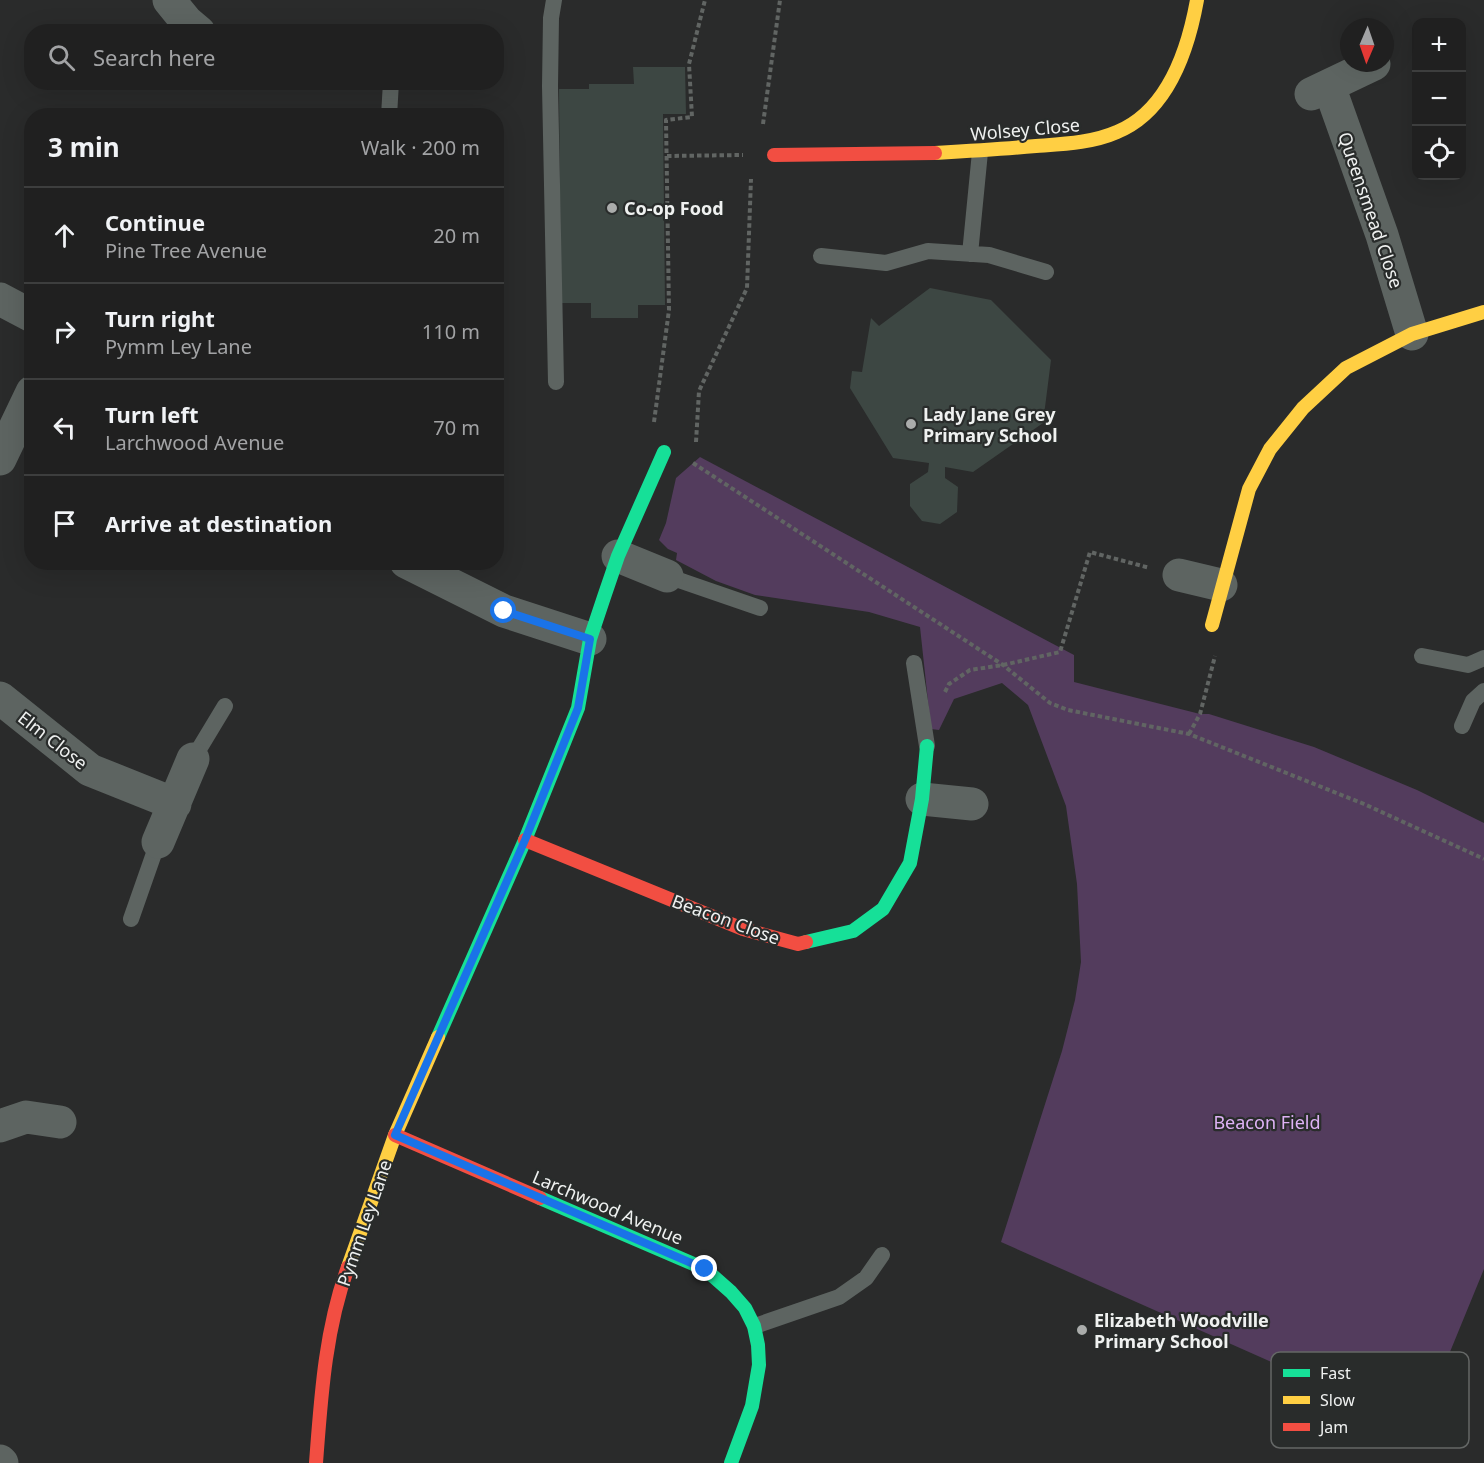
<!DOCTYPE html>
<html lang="en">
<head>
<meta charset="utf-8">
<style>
	:root { --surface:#202020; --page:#282829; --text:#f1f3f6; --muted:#a2a3a5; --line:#3d3e3e }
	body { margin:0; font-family:"Noto Sans",sans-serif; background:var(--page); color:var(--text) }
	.controls { position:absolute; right:18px; top:18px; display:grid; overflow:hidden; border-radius:12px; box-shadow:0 6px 24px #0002 }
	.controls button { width:54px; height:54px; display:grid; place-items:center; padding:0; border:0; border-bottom:2px solid var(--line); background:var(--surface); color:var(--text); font:30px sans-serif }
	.compass { position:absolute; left:1340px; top:18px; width:54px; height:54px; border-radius:50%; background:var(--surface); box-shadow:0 6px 24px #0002; rotate:182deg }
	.stop { position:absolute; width:18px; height:18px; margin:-14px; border:4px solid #1a73e8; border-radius:50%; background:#fff }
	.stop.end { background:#1a73e8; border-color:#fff; box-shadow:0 2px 6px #0008 }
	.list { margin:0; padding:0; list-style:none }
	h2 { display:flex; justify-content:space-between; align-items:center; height:78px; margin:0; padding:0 24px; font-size:26px }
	h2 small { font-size:20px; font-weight:400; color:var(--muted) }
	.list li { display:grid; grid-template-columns:39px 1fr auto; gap:18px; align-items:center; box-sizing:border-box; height:96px; padding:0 24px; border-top:2px solid var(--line) }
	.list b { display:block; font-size:22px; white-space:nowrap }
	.list p { margin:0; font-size:20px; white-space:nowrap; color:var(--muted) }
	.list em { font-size:20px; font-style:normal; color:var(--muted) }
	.icon { flex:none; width:33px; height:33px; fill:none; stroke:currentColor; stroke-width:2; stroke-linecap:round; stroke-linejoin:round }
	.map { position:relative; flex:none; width:1484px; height:1463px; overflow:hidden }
	.search { position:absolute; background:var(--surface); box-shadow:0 6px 24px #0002; left:24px; top:24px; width:480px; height:66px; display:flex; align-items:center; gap:15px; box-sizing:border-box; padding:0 21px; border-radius:24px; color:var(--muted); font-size:22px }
	.panel { position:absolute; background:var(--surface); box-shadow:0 6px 24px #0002; left:24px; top:108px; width:480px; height:462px; border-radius:24px }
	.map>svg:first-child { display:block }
	.green { fill:#533c5d }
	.building { fill:#3d4743 }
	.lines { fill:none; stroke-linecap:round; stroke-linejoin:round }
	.path { stroke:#616563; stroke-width:4; stroke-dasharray:4.5 3; stroke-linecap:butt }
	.lane { stroke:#5d6461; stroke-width:16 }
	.street { stroke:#5d6461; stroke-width:33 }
	.fast { stroke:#16e098; stroke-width:14 }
	.slow { stroke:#ffcf43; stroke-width:14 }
	.jam { stroke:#f24e42; stroke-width:14 }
	.route { stroke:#1a73e8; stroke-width:8 }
	.poi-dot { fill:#aaacab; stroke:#292c2b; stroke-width:2 }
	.labels { text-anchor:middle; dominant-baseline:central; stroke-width:4.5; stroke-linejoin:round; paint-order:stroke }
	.street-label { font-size:18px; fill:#eff1f0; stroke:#292c2b }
	.poi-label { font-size:18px; font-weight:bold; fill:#eff1f0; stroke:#292c2b; text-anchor:start }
	.park-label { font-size:18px; fill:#deb2f5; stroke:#292c2b }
	.key { fill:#292c2b; stroke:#646766; stroke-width:1.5 }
	.key-label { font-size:16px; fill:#eff1f0 }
</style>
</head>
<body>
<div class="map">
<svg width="1484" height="1463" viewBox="0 0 1484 1463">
	<rect width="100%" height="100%" fill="#2a2b2b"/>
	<!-- green -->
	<path class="green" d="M700,457L1074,655V682L1200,714H1209L1314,747L1417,790L1484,823V1269L1420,1425L1398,1418L1001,1242L1062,1051L1075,1000L1081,962L1077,884L1066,806L1028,705L1002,683L954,699L939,730L931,729L920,627L869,612L755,595L716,581L676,560L677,553L668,549L659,540L666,523L676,478Z"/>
	<!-- building -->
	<path class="building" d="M633,67H685L686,114H663L665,305H638V318H591V303H561L559,89H589V84H634Z
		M930,288L991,300L1051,360L1043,423L973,472L945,467V478L958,487L957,512L940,524L922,521L910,506V484L928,472L929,463L893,458L850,388L852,371L862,372L871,318L879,326Z"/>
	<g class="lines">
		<!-- path -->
		<path class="path" d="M763,124L780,0
			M667,156L743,155
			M654,422L669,310L666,120L692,117L689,64L705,0
			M696,442L699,391L747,288L751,179
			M693,463L1003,665L1050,703L1068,710L1189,734L1364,804L1484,859
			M945,692L949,684L970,670L1003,665L1060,652L1090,552L1150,568
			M1189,734L1200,714L1215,656"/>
		<!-- lane -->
		<path class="lane" d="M554,0L551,18L550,86L556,382
			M389,116L391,82
			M970,254L980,152
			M821,256L886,263L928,251L989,255L1046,272
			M667,576L760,608
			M1422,656L1468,665L1484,658
			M914,663L927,746
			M1462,726L1473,701L1484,691
			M193,759L225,706
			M131,919L158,842
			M755,1326L839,1297L866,1278L882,1255"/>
		<!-- street -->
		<path class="street" d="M169,0L186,21L199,32
			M1329,86L1382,235L1412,334
			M1311,94L1374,64
			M0,299L32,316
			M0,459L32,392
			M618,556L667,576
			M406,562L504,611L590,639
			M1179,575L1221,585
			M0,698L90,770L175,804
			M922,799L972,804
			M158,842L193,759
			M0,1126L26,1117L60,1122
			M0,1461L2,1463"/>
		<!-- fast -->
		<path class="fast" d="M806,942L853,931L883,909L910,863L922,799L927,746
			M438,1037L525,840L578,708L590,639L604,597L618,556L664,452
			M540,1198L705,1269L731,1292L745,1308L754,1326L758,1345L759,1365L752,1406L731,1463"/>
		<!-- slow -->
		<path class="slow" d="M935,153C969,151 1002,149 1036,146C1063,144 1092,143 1117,132C1168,111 1188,50 1197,0
			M1212,625L1249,489L1270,449L1303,408L1346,368L1412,334L1484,312
			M348,1267L395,1135L438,1037"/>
		<!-- jam -->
		<path class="jam" d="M774,155L935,153
			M525,840L743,929L798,944L806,942
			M395,1135L540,1198
			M316,1463C321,1397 325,1330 348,1267"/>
	</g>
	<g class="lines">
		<!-- route -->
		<path class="route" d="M504,611L590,639L578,708L525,840L395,1135L705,1269"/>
	</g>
	<!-- markers -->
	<g class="poi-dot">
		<circle cx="612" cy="208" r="6"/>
		<circle cx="911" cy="424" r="6"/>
		<circle cx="1082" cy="1330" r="6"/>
	</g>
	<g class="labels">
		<!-- street labels -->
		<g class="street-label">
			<text transform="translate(1025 129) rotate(-5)">Wolsey Close</text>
			<text transform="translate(1371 210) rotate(71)">Queensmead Close</text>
			<text transform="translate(53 740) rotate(38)">Elm Close</text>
			<text transform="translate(726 919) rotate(20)">Beacon Close</text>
			<text transform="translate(608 1207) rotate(23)">Larchwood Avenue</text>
			<text transform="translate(364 1223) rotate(-71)">Pymm Ley Lane</text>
		</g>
		<!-- poi labels -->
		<g class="poi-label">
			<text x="624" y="208">Co-op Food</text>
			<text x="923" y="414">Lady Jane Grey<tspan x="923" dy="21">Primary School</tspan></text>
			<text x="1094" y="1320">Elizabeth Woodville<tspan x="1094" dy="21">Primary School</tspan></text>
		</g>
		<!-- park labels -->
		<g class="park-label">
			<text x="1267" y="1122">Beacon Field</text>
		</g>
	</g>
	<!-- legend -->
	<rect x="1271" y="1352" width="198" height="96" rx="9" class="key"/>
	<rect x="1283" y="1369" width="27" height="8" fill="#16e098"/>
	<rect x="1283" y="1396" width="27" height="8" fill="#ffcf43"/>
	<rect x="1283" y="1423" width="27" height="8" fill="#f24e42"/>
	<g class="key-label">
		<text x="1320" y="1379">Fast</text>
		<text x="1320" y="1406">Slow</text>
		<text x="1320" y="1433">Jam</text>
	</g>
</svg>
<div class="controls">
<button>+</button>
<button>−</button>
<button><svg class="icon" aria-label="locate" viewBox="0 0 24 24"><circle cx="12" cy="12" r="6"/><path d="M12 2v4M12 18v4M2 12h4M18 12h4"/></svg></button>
</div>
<svg class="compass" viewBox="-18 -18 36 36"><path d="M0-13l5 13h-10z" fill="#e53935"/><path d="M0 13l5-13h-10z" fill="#a2a3a5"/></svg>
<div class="stop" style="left:504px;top:611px"></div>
<div class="stop end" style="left:705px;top:1269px"></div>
<div class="search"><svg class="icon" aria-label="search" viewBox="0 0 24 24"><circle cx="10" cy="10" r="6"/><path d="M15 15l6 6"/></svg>Search here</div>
<section class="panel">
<h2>3 min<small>Walk · 200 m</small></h2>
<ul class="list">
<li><svg class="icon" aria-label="ahead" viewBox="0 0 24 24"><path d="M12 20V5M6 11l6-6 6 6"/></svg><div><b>Continue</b><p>Pine Tree Avenue</p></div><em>20 m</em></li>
<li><svg class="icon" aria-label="right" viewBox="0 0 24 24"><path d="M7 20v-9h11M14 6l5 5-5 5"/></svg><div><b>Turn right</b><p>Pymm Ley Lane</p></div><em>110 m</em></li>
<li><svg class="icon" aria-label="left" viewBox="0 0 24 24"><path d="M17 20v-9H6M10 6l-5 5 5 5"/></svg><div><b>Turn left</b><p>Larchwood Avenue</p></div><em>70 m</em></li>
<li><svg class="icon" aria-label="arrive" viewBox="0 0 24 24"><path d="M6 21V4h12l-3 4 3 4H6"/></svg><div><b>Arrive at destination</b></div></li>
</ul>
</section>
</div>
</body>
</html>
